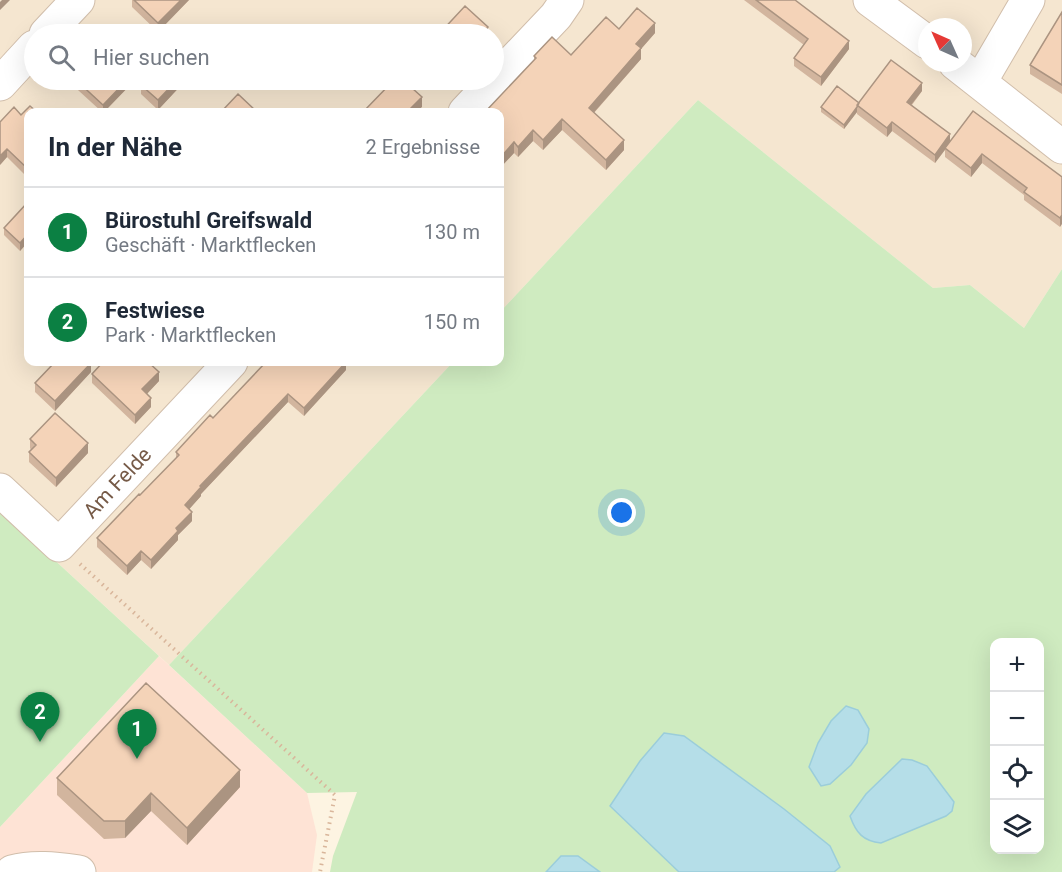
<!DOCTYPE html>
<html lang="de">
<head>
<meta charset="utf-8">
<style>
	:root { --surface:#fff; --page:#f6f6f7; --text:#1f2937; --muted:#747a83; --line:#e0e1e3; --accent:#0b8043 }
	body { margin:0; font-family:Roboto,sans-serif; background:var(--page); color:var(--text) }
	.controls { position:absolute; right:18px; bottom:18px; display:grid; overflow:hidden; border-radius:12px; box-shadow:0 6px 24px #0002 }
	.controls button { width:54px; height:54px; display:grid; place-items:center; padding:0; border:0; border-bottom:2px solid var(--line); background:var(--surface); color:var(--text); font:30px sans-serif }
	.compass { position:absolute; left:918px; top:18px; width:54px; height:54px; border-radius:50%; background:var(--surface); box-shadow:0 6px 24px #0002; rotate:315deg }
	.you { position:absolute; left:622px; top:513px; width:21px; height:21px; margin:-15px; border:4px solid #fff; border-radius:50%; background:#1a73e8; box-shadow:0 0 0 9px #1a73e833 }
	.badge { display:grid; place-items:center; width:39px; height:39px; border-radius:50%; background:var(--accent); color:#fff; font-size:20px; font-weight:700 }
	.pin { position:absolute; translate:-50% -50px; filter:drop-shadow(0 2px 3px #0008) }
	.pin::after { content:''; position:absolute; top:32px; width:21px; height:18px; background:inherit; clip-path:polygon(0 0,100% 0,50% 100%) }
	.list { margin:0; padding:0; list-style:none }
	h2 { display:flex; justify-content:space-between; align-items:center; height:78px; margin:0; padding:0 24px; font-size:26px }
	h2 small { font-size:20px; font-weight:400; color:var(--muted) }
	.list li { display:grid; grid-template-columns:39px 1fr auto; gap:18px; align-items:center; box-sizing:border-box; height:90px; padding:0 24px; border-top:2px solid var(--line) }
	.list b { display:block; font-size:22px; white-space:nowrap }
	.list p { margin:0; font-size:20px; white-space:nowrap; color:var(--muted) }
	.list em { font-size:20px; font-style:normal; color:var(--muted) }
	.icon { flex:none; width:33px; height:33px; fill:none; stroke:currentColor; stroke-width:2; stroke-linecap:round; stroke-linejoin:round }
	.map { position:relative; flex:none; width:1062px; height:872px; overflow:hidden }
	.search { position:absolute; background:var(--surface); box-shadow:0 6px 24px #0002; left:24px; top:24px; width:480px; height:66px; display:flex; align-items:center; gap:15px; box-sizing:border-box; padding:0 21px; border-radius:33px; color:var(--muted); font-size:22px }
	.panel { position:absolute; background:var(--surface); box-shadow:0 6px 24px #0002; left:24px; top:108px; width:480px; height:258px; border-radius:12px }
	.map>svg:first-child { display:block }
	.residential { fill:#f5e6d0; fill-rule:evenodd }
	.commercial { fill:#fee3d5 }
	.green { fill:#cfebc0; fill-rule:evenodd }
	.water { fill:#b5dee8; stroke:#9bcdda; stroke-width:1.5 }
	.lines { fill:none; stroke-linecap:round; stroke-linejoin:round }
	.minor-casing { stroke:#d1beab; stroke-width:35 }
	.path { stroke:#d9b69b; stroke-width:4; stroke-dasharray:1.5 4.5; stroke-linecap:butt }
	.minor { stroke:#fff; stroke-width:33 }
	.wall { fill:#d2b59e }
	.shaded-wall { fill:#ab9481 }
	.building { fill:#f4d3b8; stroke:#ab9481; stroke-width:1.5 }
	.labels { text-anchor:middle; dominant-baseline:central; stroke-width:4.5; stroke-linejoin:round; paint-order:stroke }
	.street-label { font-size:21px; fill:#765a47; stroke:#fff7e9 }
</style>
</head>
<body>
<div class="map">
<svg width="1062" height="872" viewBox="0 0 1062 872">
	<rect width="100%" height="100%" fill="#fdf4e2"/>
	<!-- residential -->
	<path class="residential" d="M0,0H1062V269L1024,328L970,285L933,288L698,100L500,312V112H28V362H453L169,665L0,510ZM927,27H963V63H927ZM34,34H494V80H34Z"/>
	<!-- commercial -->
	<path class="commercial" d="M159,656L307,793L317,835L312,872H0V827Z"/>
	<!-- green -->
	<path class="green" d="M698,100L933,288L970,285L1024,328L1062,269V872H834L839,867L830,846L784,809L610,806L679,872H600L578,856H561L546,872H330L333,856L357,792L307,793L169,665L453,362H500V312ZM994,642H1040V850H994Z
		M0,510L159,656L0,827Z"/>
	<!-- water -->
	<path class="water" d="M846,706L858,710L869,729L867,743L851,765L830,784L821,786L809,767L818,743L831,721Z
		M664,733L684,736L784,809L830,846L840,867L834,872H679L610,806L640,761Z
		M902,759L912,760L927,766L954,802L952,811L946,816L881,843C863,841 856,833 850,816L866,794Z
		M561,856H578L600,872H546Z"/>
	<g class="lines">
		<defs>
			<g id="minor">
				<path d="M870,0L927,42"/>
				<path d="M46,34L78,0"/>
				<path d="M955,63L1062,147"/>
				<path d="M980,82L1028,0"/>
				<path d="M0,84L34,47"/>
				<path d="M465,112L556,16L567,0"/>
				<path id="s1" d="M0,490L59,545L231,362"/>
				<path d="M12,872C34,866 56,869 79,872"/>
			</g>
		</defs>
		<!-- minor casing -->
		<use href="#minor" class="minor-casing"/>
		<!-- path -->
		<path class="path" d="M80,564L335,795L320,872"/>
		<!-- minor -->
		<use href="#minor" class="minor"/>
	</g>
	<!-- wall -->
	<path class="wall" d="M132,0H189L158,32L132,7Z
		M744,0H795L849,49L821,86L794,66V58L804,45Z
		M1062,12V94L1030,74V65Z
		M619,29L655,33L641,49V59L594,113L624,150L606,170L562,130L543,150L533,141L518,157L514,153L500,168V112L534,61V56L571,55Z
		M67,80H135L104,112H102Z
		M186,80L158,110L141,94V85Z
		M922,91L912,105L950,142L1062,177L1060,227L1024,200V195L982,163L971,177L945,157V150L935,163L892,131L887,137L857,114V112L844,129L821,112V107L859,103Z
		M28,112V178L7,157L0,165L21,115Z
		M28,202V242L20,251L4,235V228Z
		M346,370L304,416L288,402L201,494V496L189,509L192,521L178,535V540L151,569L141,560L127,575L97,547V538L140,495L176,458V452L213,418Z
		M91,372L55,411L35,392V383Z
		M92,374L159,381L147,394L151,407L135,424L92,383Z
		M30,439L88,453L56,487L29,462V452L31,450L30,448Z
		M57,778L240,787L187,845L151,811L125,838L104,839L57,795Z"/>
	<!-- shaded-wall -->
	<path class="shaded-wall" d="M2,0H10L0,10V2Z
		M181,0H189L158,32V23Z
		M655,23V33L641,49V59L589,118V108L636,44Z
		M488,27V34H481Z
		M849,41V49L821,86V77Z
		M127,80H135L104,112H103V105Z
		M177,80H186L158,110V100Z
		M922,83V91L907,110V102Z
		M422,97V107L416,112H407Z
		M857,107V112L844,129V125Z
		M562,119V130L543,150V140Z
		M892,122V131L887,137V128Z
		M533,130V141L518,157V147Z
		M950,134V143L935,163V155Z
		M624,140V150L606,170V160Z
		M514,142V153L500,168V158Z
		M7,149V157L0,165V156Z
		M982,154V163L971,177V168Z
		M1062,215V224L1060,227V218Z
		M28,234V242L20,251V243Z
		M346,362V370L304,416V408Z
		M91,363V372L55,411V401Z
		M159,372V381L142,399V389Z
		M288,394V402L201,494V496L185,514V505L200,486Z
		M151,398V407L135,424V415Z
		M88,443V453L56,487V478Z
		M192,512V521L178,535V540L151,569V560L176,528Z
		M141,551V560L127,575V566Z
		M240,770V787L187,845V828Z
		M151,793V811L125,838V821Z"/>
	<!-- building -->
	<path class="building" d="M134,0H181L158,23Z
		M756,0H795L849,41L821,77L794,58L808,39Z
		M465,6L488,27L481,34H439Z
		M637,8L655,23L636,44L641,48L589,108L624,140L606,160L562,119L543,140L533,130L518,147L514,142L500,158V112H485L536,58L534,56L552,37L571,55L606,17L619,29Z
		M1062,12V85L1030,65Z
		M891,60L922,83L907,102L950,134L935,155L892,122L887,128L857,105Z
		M76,80H127L103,105Z
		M146,80H177L158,100L141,85Z
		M394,80H403L422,97L407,112H363Z
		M837,86L859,103L857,107L844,125L821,107Z
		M238,94L257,112H221Z
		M30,106L37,112H28V169L7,149L0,156V122L14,107L21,115Z
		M973,111L1062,177V215L1060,218L1024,192L1027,188L982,154L971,168L945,148Z
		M28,202V234L20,243L4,228Z
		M55,362H90L91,363L55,401L35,383Z
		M103,362H148L159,372L142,389L151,398L135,415L92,374Z
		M266,362H346L304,408L288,394L200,486L201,487L185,505L192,512L176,528L178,531L151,560L141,551L127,566L97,538L139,494L140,495L179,455L176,452L210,415L213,418Z
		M55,413L88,443L56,478L29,452L36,445L30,439Z
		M146,683L240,770L187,828L151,793L125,821H104L57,778Z"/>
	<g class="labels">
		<!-- street labels -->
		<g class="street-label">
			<text stroke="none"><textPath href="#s1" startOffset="166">Am Felde</textPath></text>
		</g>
	</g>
</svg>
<div class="controls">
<button>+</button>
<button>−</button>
<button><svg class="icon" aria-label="locate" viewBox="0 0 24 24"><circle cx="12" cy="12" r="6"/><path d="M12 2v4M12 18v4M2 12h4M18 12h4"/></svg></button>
<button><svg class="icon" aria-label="layers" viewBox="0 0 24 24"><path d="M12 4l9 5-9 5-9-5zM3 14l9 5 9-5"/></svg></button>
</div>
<svg class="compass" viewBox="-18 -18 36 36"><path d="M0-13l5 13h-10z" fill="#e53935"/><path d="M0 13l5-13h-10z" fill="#747a83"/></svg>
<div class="you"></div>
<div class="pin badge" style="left:137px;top:759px">1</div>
<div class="pin badge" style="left:40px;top:742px">2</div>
<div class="search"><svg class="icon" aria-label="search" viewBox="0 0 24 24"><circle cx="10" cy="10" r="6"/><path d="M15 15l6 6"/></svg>Hier suchen</div>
<section class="panel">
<h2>In der Nähe<small>2 Ergebnisse</small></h2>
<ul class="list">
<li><span class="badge">1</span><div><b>Bürostuhl Greifswald</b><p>Geschäft · Marktflecken</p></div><em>130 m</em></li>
<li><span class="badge">2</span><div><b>Festwiese</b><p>Park · Marktflecken</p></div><em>150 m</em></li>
</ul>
</section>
</div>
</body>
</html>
